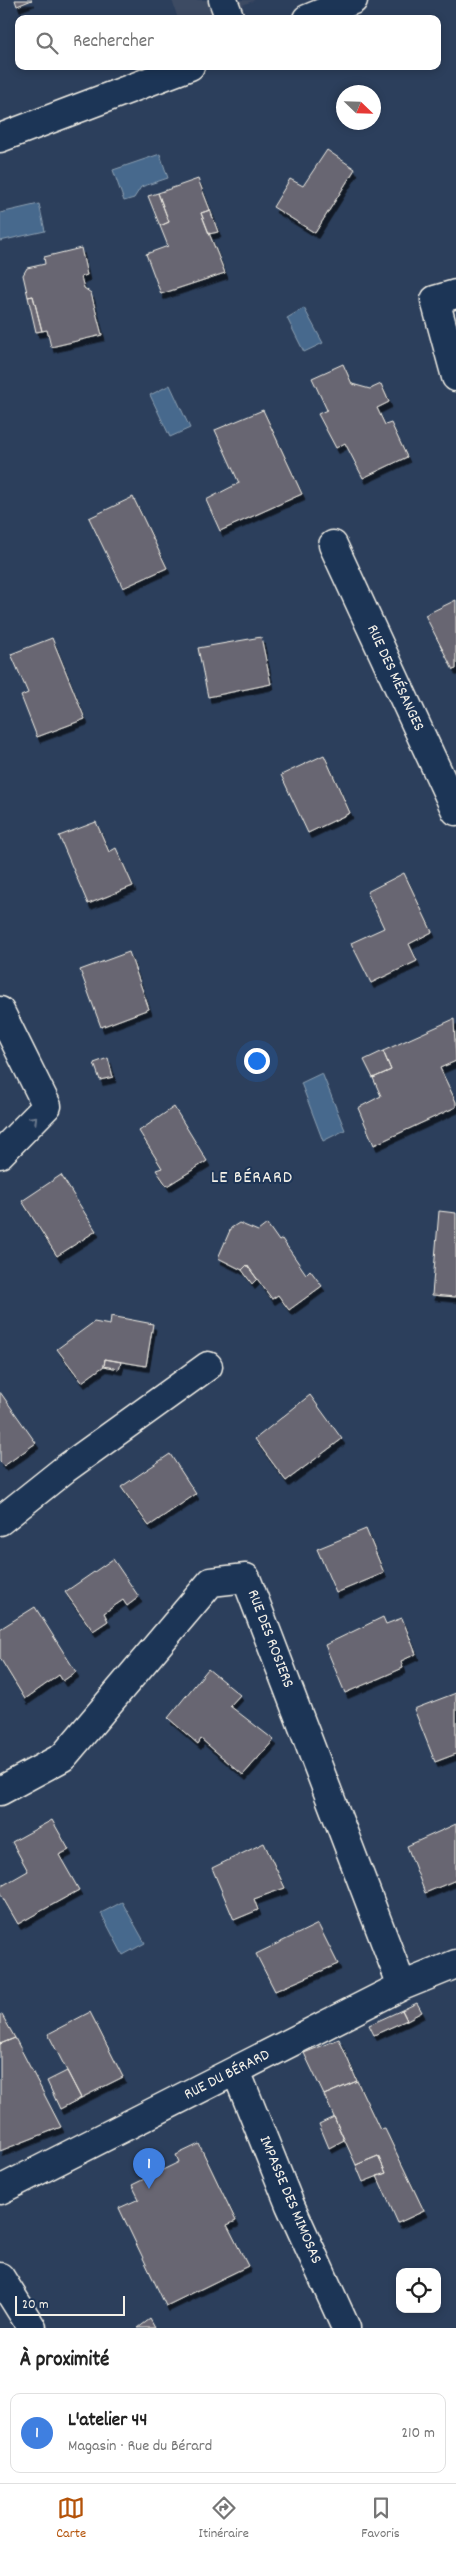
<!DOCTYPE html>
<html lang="fr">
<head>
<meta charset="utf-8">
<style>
	:root { --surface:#fff; --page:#f6f6f6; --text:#222; --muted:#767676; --line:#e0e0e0; --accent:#b45309 }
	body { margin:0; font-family:Dekko,sans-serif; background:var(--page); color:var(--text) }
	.controls { position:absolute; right:15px; bottom:15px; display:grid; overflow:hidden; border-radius:10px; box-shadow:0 2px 8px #0003 }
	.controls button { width:45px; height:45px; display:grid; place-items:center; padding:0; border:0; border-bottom:1px solid var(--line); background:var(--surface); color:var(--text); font:25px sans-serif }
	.compass { position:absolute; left:336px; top:85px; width:45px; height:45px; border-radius:50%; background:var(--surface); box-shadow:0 2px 8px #0003; rotate:113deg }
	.scale { position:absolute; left:15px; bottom:12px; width:110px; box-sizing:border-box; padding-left:5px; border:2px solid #f4f1e8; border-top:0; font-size:14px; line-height:18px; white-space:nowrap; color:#f4f1e8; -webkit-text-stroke:4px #1d3557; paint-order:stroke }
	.you { position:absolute; left:256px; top:1060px; width:18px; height:18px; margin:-12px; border:4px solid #fff; border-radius:50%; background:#1a73e8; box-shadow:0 0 0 8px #1a73e833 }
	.badge { display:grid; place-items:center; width:32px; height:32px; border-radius:50%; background:var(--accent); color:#fff; font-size:16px; font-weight:700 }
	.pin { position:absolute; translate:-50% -41px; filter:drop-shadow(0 1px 2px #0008) }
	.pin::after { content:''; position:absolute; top:26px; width:18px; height:15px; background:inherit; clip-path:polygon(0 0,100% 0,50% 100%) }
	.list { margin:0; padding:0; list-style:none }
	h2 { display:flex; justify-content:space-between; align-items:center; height:65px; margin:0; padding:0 20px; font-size:21px }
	h2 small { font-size:16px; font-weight:400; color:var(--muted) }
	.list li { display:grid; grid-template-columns:32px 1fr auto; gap:15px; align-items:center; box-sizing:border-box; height:80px; margin:0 10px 10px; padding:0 10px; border:1px solid var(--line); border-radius:10px }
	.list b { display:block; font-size:19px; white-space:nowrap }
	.list p { margin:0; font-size:16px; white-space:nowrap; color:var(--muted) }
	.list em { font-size:16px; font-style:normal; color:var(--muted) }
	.icon { flex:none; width:28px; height:28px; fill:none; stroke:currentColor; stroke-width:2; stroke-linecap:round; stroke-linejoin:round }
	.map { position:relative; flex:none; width:456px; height:2328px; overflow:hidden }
	.search { position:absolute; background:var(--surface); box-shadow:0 2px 8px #0003; left:15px; right:15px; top:15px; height:55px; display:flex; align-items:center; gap:12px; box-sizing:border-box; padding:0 18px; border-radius:10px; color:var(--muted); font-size:19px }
	.sheet { height:155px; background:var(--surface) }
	nav { display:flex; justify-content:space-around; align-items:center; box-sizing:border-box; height:70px; border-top:1px solid var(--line); background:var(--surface); font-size:14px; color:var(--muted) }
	nav a { display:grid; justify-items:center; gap:2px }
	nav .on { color:var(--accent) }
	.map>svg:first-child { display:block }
	.built { fill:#3e4b63 }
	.water { fill:#46698d; stroke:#8c9fb1 }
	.building { fill:#686672; stroke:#f4f1e8; filter:url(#shadow) }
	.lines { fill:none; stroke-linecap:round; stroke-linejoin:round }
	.minor-casing { stroke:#f4f1e8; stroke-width:31 }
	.major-casing { stroke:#f4f1e8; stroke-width:31 }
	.minor { stroke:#1d3557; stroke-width:28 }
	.major { stroke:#1d3557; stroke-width:28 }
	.oneway { stroke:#68778a }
	.labels { text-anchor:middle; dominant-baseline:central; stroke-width:4; stroke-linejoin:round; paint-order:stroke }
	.street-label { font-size:16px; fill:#f4f1e8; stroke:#1d3557 }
	.neighbourhood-label { font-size:18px; letter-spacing:1px; fill:#f4f1e8; stroke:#1d3557 }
</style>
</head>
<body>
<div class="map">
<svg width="456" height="2328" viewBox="0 0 456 2328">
	<defs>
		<filter id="shadow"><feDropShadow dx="3" dy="5.5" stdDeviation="0" flood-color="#0009"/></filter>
	</defs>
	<rect width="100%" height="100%" fill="#2c3f5c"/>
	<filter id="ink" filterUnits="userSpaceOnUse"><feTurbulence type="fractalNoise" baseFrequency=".02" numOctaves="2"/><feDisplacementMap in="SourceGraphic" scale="10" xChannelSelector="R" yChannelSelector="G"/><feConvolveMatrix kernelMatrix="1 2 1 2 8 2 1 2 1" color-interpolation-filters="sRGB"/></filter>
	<g filter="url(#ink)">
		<!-- built -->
		<path class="built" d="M172,0H255L208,19H178Z"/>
		<!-- water -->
		<path class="water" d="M160,154L168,178L141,187L134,198L124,201L113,170Z
			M39,204L45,231L0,241V213Z
			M304,308L323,343L304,352L287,318Z
			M170,385L190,428L170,437L150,395Z
			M322,1073L345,1130L323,1141L301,1083Z
			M122,1902L145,1943L123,1955L101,1913Z"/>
		<!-- building -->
		<path class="building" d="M15,0H32L17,6Z
			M327,150L355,169L315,233L273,207L290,179L303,186Z
			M198,179L210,210L201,213L225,273L161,294L146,254L168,246L160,226L169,222L158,193Z
			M158,193L169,222L160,226L148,196Z
			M210,210L218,232L209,234L201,213Z
			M81,248L87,275L81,277L84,288L91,293L102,335L51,347L47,330L42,331L33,296L28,297L23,275L27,268L45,264L44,257Z
			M33,296L42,331L36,332L28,297Z
			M343,364L352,384L370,389L381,384L389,402L377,408L385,425L391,423L407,457L363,478L345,443L336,448L318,414L327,410L312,378Z
			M263,410L302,494L220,531L206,500L239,483L215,430Z
			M133,497L167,568L123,588L89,518Z
			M456,600V669L453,670L425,615Z
			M261,637L271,684L208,697L198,648Z
			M52,638L85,719L37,737L21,696L28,693L11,654Z
			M324,755L350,813L308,833L281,775Z
			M96,822L109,852L116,848L133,886L88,904L59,836Z
			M404,873L432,932L409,944L417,961L371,983L351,943L384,928L367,892Z
			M129,952L149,1009L101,1027L80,970Z
			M454,1019L456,1061L440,1068L456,1102V1107L374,1145L358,1108L381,1096L373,1078L391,1070L383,1051Z
			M383,1051L391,1070L373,1078L364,1060Z
			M108,1058L113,1077L100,1080L94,1063Z
			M174,1107L207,1161L167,1186L156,1170L162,1168L139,1131Z
			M61,1175L96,1231L57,1256L22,1201Z
			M439,1211L456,1213V1297L432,1295Z
			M239,1223L258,1231L267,1224L279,1241L282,1239L306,1274L310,1270L322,1286L289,1310L278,1295L272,1299L247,1265L242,1270L218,1258L231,1228Z
			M247,1265L257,1279L252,1284L242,1270Z
			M111,1316L153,1324L146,1366L105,1359L104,1366L82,1382L57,1349L94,1322L110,1325Z
			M105,1359L121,1362L119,1369L104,1366Z
			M0,1392L36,1443L4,1466L0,1462Z
			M310,1395L342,1439L286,1481L255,1439Z
			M170,1454L196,1494L149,1526L121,1487Z
			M366,1529L384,1573L336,1593L317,1549Z
			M113,1559L139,1597L127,1606L123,1600L104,1613L108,1621L93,1631L65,1592Z
			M35,1607L76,1672L63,1681L59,1675L25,1699L0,1658V1629Z
			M383,1617L386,1624L402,1618L416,1654L401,1661L403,1668L345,1693L325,1645Z
			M208,1669L240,1695L230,1706L274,1740L243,1775L201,1739L198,1744L168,1718Z
			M456,1693V1754L435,1762L414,1709Z
			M52,1820L69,1850L59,1855L79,1890L18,1924L0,1893V1887L28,1871L12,1842Z
			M456,1824V1880L425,1893L407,1846Z
			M264,1843L285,1888L254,1899L258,1910L234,1920L212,1868Z
			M318,1924L338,1964L275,1991L256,1954Z
			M417,2003L422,2012L407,2020L402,2010Z
			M402,2010L407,2020L374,2035L369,2025Z
			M90,2012L123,2077L81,2098L48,2034Z
			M2,2015L15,2038L0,2044V2016Z
			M15,2038L61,2127L0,2151V2044Z
			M339,2039L357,2081L324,2095L304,2053Z
			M67,2071L81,2098L60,2109L47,2081Z
			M357,2081L380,2130L385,2129L424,2211L398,2223L377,2176L386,2173L378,2156L356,2165L324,2095Z
			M334,2117L344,2140L329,2148L319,2124Z
			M199,2144L236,2221L227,2225L248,2266L166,2306L119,2208L139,2199L132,2185L179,2162L176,2155Z
			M378,2156L386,2173L363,2182L356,2165Z
			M150,2319L155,2328H138Z"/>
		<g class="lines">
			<defs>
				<path id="minor" d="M223,0L230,19
					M307,19L353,0
					M0,138L190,66
					M456,294L435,300L456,377
					M333,545L456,811
					M0,1011L47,1106L0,1154
					M0,1521L65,1469L208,1366
					M0,1791L63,1757L211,1582L246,1578L402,1986
					M236,2071L290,2205L346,2328
					M0,2190L402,1986L456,1964"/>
				<path id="major" d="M0,2277L32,2328"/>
			</defs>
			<!-- minor casing -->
			<use href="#minor" class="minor-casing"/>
			<!-- major casing -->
			<use href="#major" class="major-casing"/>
			<!-- minor -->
			<use href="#minor" class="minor"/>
			<!-- major -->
			<use href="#major" class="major"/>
		</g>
		<!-- one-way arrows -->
		<defs><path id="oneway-chevron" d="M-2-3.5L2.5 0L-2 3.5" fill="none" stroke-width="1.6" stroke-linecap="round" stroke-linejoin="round" transform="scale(1.25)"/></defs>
		<use class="oneway" href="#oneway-chevron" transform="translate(34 1119) rotate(-45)"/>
	</g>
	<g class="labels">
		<!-- street labels -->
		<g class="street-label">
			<text transform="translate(395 678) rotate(65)">RUE DES MÉSANGES</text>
			<text transform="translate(270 1639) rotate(69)">RUE DES ROSIERS</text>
			<text transform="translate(227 2075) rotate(-27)">RUE DU BÉRARD</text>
			<text transform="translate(290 2200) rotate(67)">IMPASSE DES MIMOSAS</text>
		</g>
		<!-- neighbourhood labels -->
		<g class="neighbourhood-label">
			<text x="252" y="1178">LE BÉRARD</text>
		</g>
	</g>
</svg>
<div class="controls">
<button><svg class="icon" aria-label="locate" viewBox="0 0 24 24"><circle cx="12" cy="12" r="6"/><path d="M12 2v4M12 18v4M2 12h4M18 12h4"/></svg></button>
</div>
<svg class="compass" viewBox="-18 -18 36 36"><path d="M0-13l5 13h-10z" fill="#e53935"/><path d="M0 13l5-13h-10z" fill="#767676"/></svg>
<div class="scale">20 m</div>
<div class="you"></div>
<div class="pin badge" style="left:149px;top:2189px;background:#3f7fe0">1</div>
<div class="search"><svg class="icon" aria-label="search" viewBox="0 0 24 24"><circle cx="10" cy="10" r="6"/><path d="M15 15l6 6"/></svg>Rechercher</div>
</div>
<section class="sheet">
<h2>À proximité<small></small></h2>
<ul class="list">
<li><span class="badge" style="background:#3f7fe0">1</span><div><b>L'atelier 44</b><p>Magasin · Rue du Bérard</p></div><em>210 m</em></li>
</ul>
</section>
<nav>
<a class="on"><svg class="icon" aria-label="map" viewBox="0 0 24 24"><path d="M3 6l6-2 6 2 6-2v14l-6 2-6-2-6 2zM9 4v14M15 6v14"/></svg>Carte</a>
<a><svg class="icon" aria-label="directions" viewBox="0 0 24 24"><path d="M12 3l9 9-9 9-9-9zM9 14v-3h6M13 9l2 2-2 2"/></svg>Itinéraire</a>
<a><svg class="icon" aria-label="saved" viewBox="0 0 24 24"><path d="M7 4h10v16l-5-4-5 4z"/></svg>Favoris</a>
</nav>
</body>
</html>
